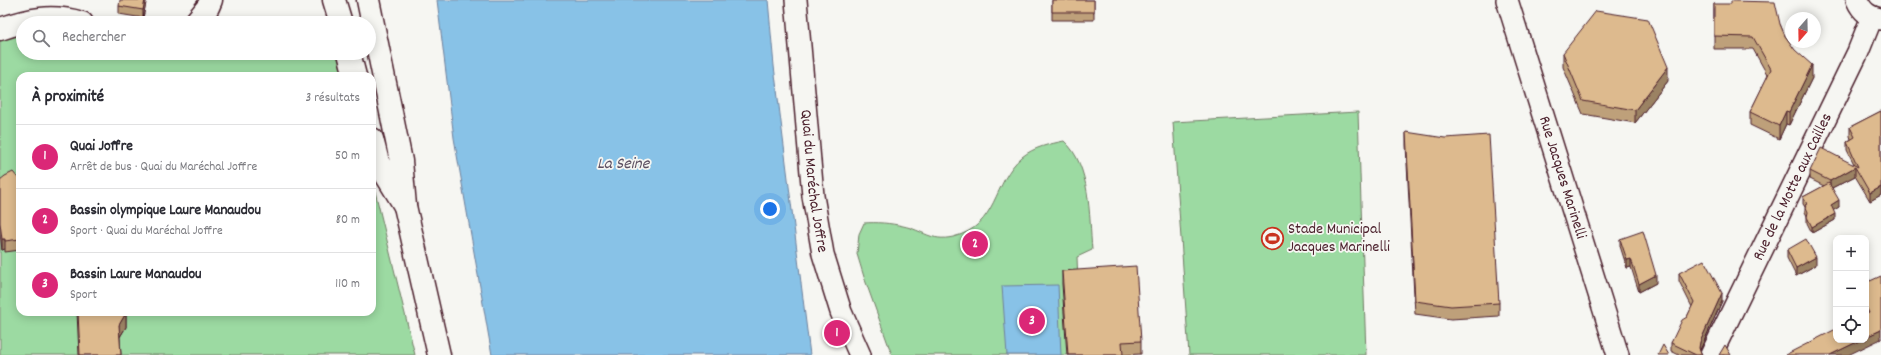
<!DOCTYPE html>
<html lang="fr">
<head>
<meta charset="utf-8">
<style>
	:root { --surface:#fff; --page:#f2f2f3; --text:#2b2b33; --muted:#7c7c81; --line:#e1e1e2; --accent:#db2777 }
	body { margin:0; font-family:Dekko,sans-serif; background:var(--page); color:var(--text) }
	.controls { position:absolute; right:12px; bottom:12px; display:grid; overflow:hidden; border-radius:8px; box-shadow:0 2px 10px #0003 }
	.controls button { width:36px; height:36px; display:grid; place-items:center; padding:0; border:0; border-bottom:1px solid var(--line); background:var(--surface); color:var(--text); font:20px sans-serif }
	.compass { position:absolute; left:1785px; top:12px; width:36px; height:36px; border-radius:50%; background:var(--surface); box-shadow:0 2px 10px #0003; rotate:200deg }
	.you { position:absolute; left:770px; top:209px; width:14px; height:14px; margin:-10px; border:3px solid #fff; border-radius:50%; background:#1a73e8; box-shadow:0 0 0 6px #1a73e833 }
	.badge { display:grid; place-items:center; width:26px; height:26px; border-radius:50%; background:var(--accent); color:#fff; font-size:13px; font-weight:700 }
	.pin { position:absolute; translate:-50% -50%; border:2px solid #fff; box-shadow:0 1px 4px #0006 }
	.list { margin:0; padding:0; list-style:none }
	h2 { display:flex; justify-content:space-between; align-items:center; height:52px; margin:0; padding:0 16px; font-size:17px }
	h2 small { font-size:13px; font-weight:400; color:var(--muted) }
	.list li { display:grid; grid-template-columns:26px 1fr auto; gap:12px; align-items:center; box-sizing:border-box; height:64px; padding:0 16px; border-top:1px solid var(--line) }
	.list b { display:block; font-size:15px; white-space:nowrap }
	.list p { margin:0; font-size:13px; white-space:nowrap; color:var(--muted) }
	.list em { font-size:13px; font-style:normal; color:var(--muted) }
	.icon { flex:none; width:22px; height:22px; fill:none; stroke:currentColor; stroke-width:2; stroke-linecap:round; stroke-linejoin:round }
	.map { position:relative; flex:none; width:1881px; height:355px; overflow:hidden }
	.search { position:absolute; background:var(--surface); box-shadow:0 2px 10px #0003; left:16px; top:16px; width:360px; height:44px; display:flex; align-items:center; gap:10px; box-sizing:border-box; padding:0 14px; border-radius:22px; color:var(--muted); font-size:15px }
	.panel { position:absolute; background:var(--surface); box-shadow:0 2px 10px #0003; left:16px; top:72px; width:360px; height:244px; border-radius:12px }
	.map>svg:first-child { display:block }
	.green { fill:#9cdaa2; stroke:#737c66 }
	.water { fill:#88c2e7; stroke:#6f819c }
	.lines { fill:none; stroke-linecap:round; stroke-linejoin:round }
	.minor-casing { stroke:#4a1f2b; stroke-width:24 }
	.tertiary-casing { stroke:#4a1f2b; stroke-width:25 }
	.secondary-casing { stroke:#4a1f2b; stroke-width:25 }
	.minor { stroke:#f6f6f2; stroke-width:21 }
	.tertiary { stroke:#f6f6f2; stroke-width:22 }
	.secondary { stroke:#f6f6f2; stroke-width:22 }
	.wall { fill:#bea07a; stroke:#4a1f2b }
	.shaded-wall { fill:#9b8263; stroke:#4a1f2b }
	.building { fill:#ddba8e; stroke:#4a1f2b }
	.labels { text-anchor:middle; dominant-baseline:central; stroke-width:3.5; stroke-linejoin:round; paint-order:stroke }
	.street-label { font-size:16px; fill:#4a1f2b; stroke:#f6f6f2 }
	.poi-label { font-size:16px; fill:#4a1f2b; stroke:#f6f6f2; text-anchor:start }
	.water-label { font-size:17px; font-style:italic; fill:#5d5063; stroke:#f6f6f2 }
</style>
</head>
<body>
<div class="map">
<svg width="1881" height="355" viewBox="0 0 1881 355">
	<rect width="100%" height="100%" fill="#f6f6f2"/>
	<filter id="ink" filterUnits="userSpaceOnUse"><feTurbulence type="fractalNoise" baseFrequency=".025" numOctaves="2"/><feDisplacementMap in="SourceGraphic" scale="8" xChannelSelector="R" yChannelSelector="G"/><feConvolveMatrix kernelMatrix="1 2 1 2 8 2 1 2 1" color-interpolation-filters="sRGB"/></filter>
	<g filter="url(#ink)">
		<!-- green -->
		<path class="green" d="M23,32V53H341L347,76H20V312H372V179L415,355H0V35Z
			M1358,112L1366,355H1189L1173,122Z
			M1064,141C1091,165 1089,216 1092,250L1077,257L1078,282L1122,355H892L864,277L857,254L859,234L864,223C877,222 890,223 903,226C923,230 931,242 953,237C999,226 992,182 1022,157C1034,147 1050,144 1064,141Z"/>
		<!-- water -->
		<path class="water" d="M437,0H768L774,66L810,355H492L454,138Z
			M1058,285L1061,355H1007L1002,286Z"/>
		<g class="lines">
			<defs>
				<g id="minor">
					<path id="s1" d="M796,0L813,196L823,254L841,312L860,355"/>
					<path id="s2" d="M1507,0L1618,355"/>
					<path d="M1857,0C1862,12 1869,17 1881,19"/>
					<path id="s3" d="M1711,355L1858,52L1872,17"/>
				</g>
				<path id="tertiary" d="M334,0L341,23
					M195,23L208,7L211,0
					M0,29C30,19 51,14 82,23
					M349,53L355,76
					M372,139L378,162L405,206"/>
				<path id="secondary" d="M368,0L401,161L405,206L439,355"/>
			</defs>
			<!-- minor casing -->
			<use href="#minor" class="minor-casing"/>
			<!-- tertiary casing -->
			<use href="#tertiary" class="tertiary-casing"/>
			<!-- secondary casing -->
			<use href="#secondary" class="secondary-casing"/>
			<!-- minor -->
			<use href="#minor" class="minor"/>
			<!-- tertiary -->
			<use href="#tertiary" class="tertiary"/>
			<!-- secondary -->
			<use href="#secondary" class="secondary"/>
		</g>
		<!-- wall -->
		<path class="wall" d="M146,0L143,18L119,14V6Z
			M1052,0H1094V20H1052Z
			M1714,4L1780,24L1785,36L1812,78L1789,125L1786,124L1779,139L1750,125V112L1768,76L1753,49H1714Z
			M1563,53L1668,81L1635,123L1583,114L1563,67Z
			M1881,111V195L1870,201L1855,176L1832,188L1839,207L1833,210L1835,220L1812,233L1807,223V216L1805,212V207L1803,204V197L1824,186L1810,179V171L1854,164L1847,150V142L1851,139L1850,136V127Z
			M1406,132L1499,303V316L1451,319L1415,314L1406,145Z
			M20,176V250L5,252V249L2,250L0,234V180L18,178Z
			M1620,239L1656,283L1639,292L1631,267L1627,268L1620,246Z
			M1787,250L1816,265L1796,276L1787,258Z
			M1062,271L1141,341V354L1123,355H1067L1062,284Z
			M1679,273L1722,301L1700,350L1701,354L1703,355H1679L1671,351V343L1687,317L1692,307L1679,281Z
			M1866,274L1881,339L1866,340Z
			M77,312H126V327L120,337L121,355H79Z"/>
		<!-- shaded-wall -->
		<path class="shaded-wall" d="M145,0H146V3L143,18V10Z
			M1812,65V78L1789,125V112Z
			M1668,67V81L1635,123V110Z
			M1786,111V124L1779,139V126Z
			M1855,167V176L1830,189V181Z
			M1881,187V195L1870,201V193Z
			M1839,200V207L1831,212V205Z
			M1835,214V220L1812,233V227Z
			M2,239H5V249L2,250Z
			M1816,257V265L1796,276V268Z
			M1631,259V267L1627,268V260Z
			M1656,275V283L1639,292V284Z
			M1722,293V301L1700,350L1699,355V348L1700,342Z
			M126,313V327L119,338V325Z
			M1881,330V339L1848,355H1830L1861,340H1866V337Z"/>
		<!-- building -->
		<path class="building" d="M120,0H145L143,10L119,6Z
			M1052,0H1094V12H1052Z
			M1731,1L1775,2L1780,24L1785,36L1795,50L1812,65L1789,112L1786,111L1779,126L1750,112L1771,69L1753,37L1714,36V4H1731Z
			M1596,11L1648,19L1668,67L1635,110L1583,101L1563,53Z
			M1881,111V187L1870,193L1855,167L1830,181L1810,171L1821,148L1858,167L1847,142L1855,137L1850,127Z
			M1406,132L1445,138L1489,135L1499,303L1451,306L1415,301Z
			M13,172L18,178L20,176V239L5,241V239H2L0,223V180L5,176Z
			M1829,183L1839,200L1831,205L1835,214L1812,227L1807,217L1808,212L1805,205L1807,204L1803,197Z
			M1643,231L1656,275L1639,284L1631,259L1627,260L1620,239Z
			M1806,239L1816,257L1796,268L1787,250Z
			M1704,260L1722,293L1700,342L1699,348L1701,354L1703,355H1696L1671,343L1682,320L1687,317L1694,302L1679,273Z
			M1136,266L1141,341L1122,342L1123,355H1068L1062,271Z
			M1866,274L1870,281L1881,276V330L1866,337V314L1869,313L1866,307Z
			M78,312H126V313L119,325L121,355H80Z
			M1836,329V340H1861L1830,355H1785Z
			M1663,345L1669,355H1658Z
			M1725,345L1731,355H1719Z"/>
	</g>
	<!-- icons -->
	<defs>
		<symbol id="stadium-ring" viewBox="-11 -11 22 22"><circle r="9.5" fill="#f6f6f2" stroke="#c8321e" stroke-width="1.5"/><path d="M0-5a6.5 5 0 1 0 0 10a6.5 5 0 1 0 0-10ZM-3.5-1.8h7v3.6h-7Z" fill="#c8321e"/></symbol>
	</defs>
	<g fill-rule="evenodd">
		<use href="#stadium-ring" x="1260" y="226" width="25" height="25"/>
	</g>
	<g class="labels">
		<!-- street labels -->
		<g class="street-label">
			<text stroke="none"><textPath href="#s2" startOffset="186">Rue Jacques Marinelli</textPath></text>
			<text stroke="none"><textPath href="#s1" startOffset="182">Quai du Maréchal Joffre</textPath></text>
			<text stroke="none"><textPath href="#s3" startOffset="187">Rue de la Motte aux Cailles</textPath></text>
		</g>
		<!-- poi labels -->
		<g class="poi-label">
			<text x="1288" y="229">Stade Municipal<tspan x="1288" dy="18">Jacques Marinelli</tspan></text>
		</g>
		<!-- water labels -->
		<g class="water-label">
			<text x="623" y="165">La Seine</text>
		</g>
	</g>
</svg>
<div class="controls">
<button>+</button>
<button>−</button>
<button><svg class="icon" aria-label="locate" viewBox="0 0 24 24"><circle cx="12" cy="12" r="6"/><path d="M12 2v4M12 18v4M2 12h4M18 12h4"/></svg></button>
</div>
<svg class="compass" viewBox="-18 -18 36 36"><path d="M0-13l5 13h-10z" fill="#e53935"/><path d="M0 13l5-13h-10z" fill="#7c7c81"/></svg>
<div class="you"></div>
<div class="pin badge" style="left:837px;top:333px">1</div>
<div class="pin badge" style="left:975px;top:244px">2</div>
<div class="pin badge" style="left:1032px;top:321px">3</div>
<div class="search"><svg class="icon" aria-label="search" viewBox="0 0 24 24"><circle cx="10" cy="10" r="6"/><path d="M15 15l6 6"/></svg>Rechercher</div>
<section class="panel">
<h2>À proximité<small>3 résultats</small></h2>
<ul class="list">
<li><span class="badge">1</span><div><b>Quai Joffre</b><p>Arrêt de bus · Quai du Maréchal Joffre</p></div><em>50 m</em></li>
<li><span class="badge">2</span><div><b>Bassin olympique Laure Manaudou</b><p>Sport · Quai du Maréchal Joffre</p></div><em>80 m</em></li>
<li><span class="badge">3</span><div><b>Bassin Laure Manaudou</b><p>Sport</p></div><em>110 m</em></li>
</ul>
</section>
</div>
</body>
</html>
